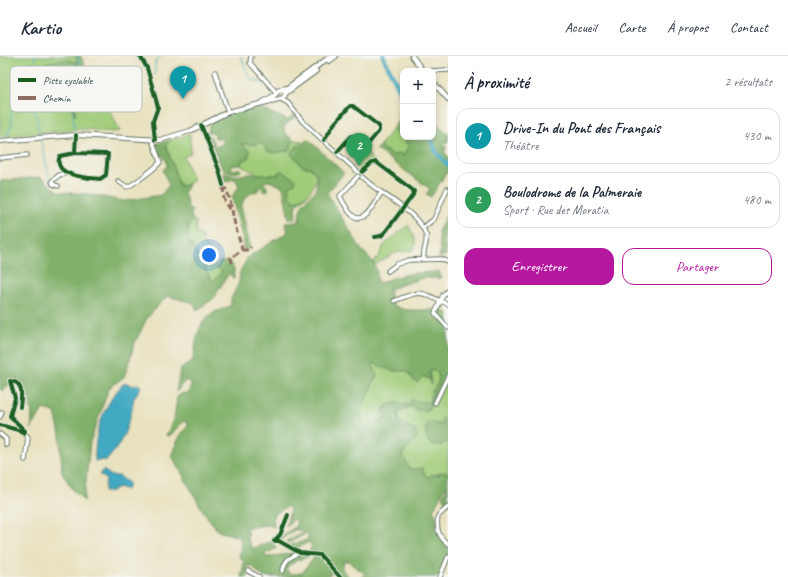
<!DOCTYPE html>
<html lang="fr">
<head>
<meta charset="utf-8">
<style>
	:root { --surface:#fff; --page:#f6f6f7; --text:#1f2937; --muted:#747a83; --line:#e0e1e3; --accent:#b5179e }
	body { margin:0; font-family:Caveat,sans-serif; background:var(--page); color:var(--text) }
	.controls { position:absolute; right:12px; top:12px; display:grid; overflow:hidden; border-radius:8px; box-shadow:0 2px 6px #0003 }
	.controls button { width:36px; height:36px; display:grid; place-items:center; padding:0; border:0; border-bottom:1px solid var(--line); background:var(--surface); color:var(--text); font:20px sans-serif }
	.you { position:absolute; left:209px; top:199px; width:14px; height:14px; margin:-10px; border:3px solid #fff; border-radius:50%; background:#1a73e8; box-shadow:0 0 0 6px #1a73e833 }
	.badge { display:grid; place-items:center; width:26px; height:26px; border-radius:50%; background:var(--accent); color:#fff; font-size:13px; font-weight:700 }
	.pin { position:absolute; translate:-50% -33px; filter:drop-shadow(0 1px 2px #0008) }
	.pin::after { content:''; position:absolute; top:21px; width:14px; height:12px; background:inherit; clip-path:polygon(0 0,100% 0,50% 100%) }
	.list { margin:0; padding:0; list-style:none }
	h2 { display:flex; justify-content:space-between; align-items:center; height:52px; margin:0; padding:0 16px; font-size:17px }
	h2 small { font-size:13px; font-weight:400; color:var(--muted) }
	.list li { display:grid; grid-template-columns:26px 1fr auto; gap:12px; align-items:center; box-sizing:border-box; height:56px; margin:0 8px 8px; padding:0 8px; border:1px solid var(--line); border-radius:12px }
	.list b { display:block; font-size:15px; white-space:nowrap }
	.list p { margin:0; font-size:13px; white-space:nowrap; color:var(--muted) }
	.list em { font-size:13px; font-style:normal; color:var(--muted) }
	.actions { display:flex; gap:8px; padding:12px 16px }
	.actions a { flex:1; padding:9px 0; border:1px solid var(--accent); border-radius:12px; text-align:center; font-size:14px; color:var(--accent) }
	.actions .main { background:var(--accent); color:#fff }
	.map { position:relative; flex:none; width:448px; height:521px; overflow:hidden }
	header { display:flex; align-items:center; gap:24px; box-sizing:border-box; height:56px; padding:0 20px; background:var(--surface); border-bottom:1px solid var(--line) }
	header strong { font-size:19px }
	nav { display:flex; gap:22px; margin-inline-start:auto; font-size:14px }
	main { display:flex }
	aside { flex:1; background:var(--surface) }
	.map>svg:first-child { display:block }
	.green { fill:#a0cc79; stroke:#608456 }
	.forest { fill:#80b069; stroke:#50764e }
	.water { fill:#42a9c2; stroke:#30737b }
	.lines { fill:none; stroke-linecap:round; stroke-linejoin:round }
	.stream { stroke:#42a9c2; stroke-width:1 }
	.river { stroke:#42a9c2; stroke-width:4.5 }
	.minor-casing { stroke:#667765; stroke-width:5.5 }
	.major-casing { stroke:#667765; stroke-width:6 }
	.minor { stroke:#fff; stroke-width:3.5 }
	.major { stroke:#fff; stroke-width:4 }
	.quiet { stroke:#8d6e63; stroke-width:3; stroke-dasharray:6 3; stroke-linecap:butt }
	.cycleway-casing { stroke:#f6f6f2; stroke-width:6 }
	.cycleway { stroke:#1b5e20; stroke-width:4 }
	.key { fill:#f6f6f2; stroke:#b6beb9; stroke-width:1 }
	.key-label { font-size:11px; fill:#1f3d34 }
</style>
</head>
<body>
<header>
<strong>Kartio</strong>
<nav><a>Accueil</a><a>Carte</a><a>À propos</a><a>Contact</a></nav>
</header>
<main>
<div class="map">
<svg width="448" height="521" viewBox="0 0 448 521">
	<rect width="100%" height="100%" fill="#f6f6f2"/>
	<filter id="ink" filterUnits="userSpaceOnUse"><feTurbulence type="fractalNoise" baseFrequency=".025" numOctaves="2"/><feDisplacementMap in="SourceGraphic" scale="8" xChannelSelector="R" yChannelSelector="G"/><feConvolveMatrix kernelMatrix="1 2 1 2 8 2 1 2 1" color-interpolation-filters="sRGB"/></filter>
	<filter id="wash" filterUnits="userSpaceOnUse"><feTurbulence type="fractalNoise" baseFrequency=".012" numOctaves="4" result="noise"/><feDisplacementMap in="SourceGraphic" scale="16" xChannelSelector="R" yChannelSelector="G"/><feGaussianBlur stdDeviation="0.9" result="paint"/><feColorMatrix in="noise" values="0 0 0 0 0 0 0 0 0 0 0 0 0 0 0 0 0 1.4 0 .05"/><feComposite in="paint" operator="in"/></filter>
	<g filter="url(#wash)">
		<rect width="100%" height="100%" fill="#e9e2c0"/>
		<!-- green -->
		<path class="green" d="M0,0H79L83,11L100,35L120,75L112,76L84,73L0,80Z
			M393,72L397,78L405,82L408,91L403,100H393L381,92L382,87Z
			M190,78L191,97L184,101L193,125L180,131L166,89L171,84Z
			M293,84L302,85L293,94L291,98L299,105L301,110L311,112L317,120C313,133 308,143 294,146L289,141L278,119C261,119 256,119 241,109L242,105L248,102L250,95L240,88H257L259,86L274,97L285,95L288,96Z
			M367,96L373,105L359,114L354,108Z
			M191,165H196V176L202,180V186L213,198L215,210L222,216L213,226L187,181Z
			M408,169C412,177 419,186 413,194L395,197L375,209L373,206L379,200L384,189Z
			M371,306L393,315H407L414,325L423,320L430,324L431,313L435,314C444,325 435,328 431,337C429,342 429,349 428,354L448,319V357C439,363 442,380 441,389L448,385V418L444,416L426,421L423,416L410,413L402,399L407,392L415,374L399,366L398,355L409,352C398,348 395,345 384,352L386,354L385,362L369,371L362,368L361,356L359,352C370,344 369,331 377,320Z"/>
		<!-- forest -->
		<path class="forest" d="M76,0H81L86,15L93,19L96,27L86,22L82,14L77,15L75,60L71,50L67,29H56L53,24L44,21L40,9C52,5 65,1 77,7Z
			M261,52L287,64L292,61L293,57L296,61L284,70V76L293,84L290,94L274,97L267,95L264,89L259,86L257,88H241L250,95L248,102L242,105L241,109L230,110L234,114L240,112L242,114C235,120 229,115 222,112L208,80H210L215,90H220L223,86L221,82H215L214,77H208C209,74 209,70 210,68C215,59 251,52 261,52Z
			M403,60V81H433V68L435,66L448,78V85L443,90L446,91L444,97L448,100V117H446L431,141L426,138L430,133L376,93L382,87L381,92L395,100L398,96L403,100L408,91L405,82L397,78L393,72Z
			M308,83L344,117L327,137L361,193L373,206L377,215V225L380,227C391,222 404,218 417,217C425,216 431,217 439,215L441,222H423L389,233L392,248C407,260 431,249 448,257V319L427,354H415L410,350L411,344L430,347C430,332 446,327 435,314L431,313L429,317L431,329L430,324L424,320L417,327L407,315H393L372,307L377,320C369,330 370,344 359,352L361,356L362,368L369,371L385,362L382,354H386L384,352L392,347H401L402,349L408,348L409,351L400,354L398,357L399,366L415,374L417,381L402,399L410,413L423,412V416L427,421L434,418L435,420L444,416L448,418V448L446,449L443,439L447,432L445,431L433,454C443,468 428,475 448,489V498L438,521H362L365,518L348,505H344L342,513L349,521H342L319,496H309L312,490L309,486L295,493L290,489L307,484L308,479L307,477L288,487L286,485L303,477L301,474H294L282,483H278L295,471L297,465L294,463L286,470L290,455L288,450L273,459L274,471L267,469L245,472L249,478L246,480L251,491L254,492L271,485L277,492L263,499L267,501L295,497L311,500L298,504L288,510L286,514L291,518L302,517L315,500L323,503L334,516L325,521H263L252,510H247L248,521H241L244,506L239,501L242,488L239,481L218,475L203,455L172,400C176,389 179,378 188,370L187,367L183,365L171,379L166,380L174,363L177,341L183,337L187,338L191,330L190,325H185L176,336L180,314L193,304C196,288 196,269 211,258C218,254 225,253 231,249V243L239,226L240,216L248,201L288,176L285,167L299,166C299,148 304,146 316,134L317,120L311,112L301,110L299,105L291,98L293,94Z
			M171,84L166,89L180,131L190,127L184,135L188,151L192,155L191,159L193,165L189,167L187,182L213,226L222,216L217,211L219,206L229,205L234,213V223L229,217L213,243L197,254L193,247L167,240L147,262L134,289L125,320L109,332L90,386L84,445L74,435L62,417L60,379L55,356L43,353L31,373C33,350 31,340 16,322L2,335L0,333V125L40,121L59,136L88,138L124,145L161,139L169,129L163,114L167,110L166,104L158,96L155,88Z
			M282,115L295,123V127L288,131L290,134L289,141L293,142L294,146L307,139L297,148L295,163H289L283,131L269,125L263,126L267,131V135H264L260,131L258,132V135L252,136L244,144L241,150L250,190L248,193H243L244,188L232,142L234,137L239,131L236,123L225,125L223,116C239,123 241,117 255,118C262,118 270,119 278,119V116Z
			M448,156V172L445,174L444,178L446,199L439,202L440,195L438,176Z
			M448,357V385L441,389H431C425,381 424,375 428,366L442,369L441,363Z"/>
		<!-- water -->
		<path class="water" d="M128,327L133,330L139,328L141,331L134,342L131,358L124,379L116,393L107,404L95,405C94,375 103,350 123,328Z
			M103,414L112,420H119L129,427L127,434L119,431L110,436H104L106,423L100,419Z"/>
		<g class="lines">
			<!-- stream -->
			<path class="stream" d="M35,0L29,24L39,75
				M241,0L250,23L264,27L272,37
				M155,19V7L160,0
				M74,74C74,59 71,42 72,27C73,17 80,10 78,0
				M7,81L12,67L11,56L28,25
				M41,85L50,125"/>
			<!-- river -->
			<path class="river" d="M383,0L403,41
				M430,81L436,96L448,109"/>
		</g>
	</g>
	<g filter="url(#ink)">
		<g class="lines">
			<defs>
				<path id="minor" d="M140,0L147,12L158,51L153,65L155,84
					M251,0L250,7L276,36
					M430,15L448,14
					M215,16L228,56
					M281,43L288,47L303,66L358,116
					M201,69L219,114L223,129
					M324,84L334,68L350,50H353L379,70V75L369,87H365L355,80H351L337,96
					M75,97L108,98L106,119L100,123C88,122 51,120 60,100L75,97L76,79
					M0,102L27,99
					M362,116L372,107L376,106L414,135L413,139L386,175L381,180L375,181
					M358,120L340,140C342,145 345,149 348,154C362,175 373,149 381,137
					M362,121C379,138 419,156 426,179C428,188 422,194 424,203
					M118,125L127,131C133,129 157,111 160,106L152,84
					M58,130L53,128L52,125L59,119L67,117
					M423,172L434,163L447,133
					M388,215L397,208L409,204L442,203L448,206
					M448,234L443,239L435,257L448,272
					M394,245C426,232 419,237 448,248
					M435,347L448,320
					M0,361L2,356
					M0,369L18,374L24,377L25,375L10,360L15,342L10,325C25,326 21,341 20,351
					M24,377L28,381L25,404
					M0,378L6,383V389
					M448,451L438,460C436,472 438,481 448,488
					M288,459L280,479L274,485H279L300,497L320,499L340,521
					M248,515L259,521
					M283,515C284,504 290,501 300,497
					M440,521L448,501"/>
				<path id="major" d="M412,0L423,15
					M329,5L336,0
					M433,26L448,43
					M286,37L316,15
					M263,46L275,39L279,34L287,32L331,0
					M0,85L76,79L160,84L190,75L228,56L283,42L286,37L283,34"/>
			</defs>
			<!-- minor casing -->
			<use href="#minor" class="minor-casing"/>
			<!-- major casing -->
			<use href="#major" class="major-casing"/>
			<!-- minor -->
			<use href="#minor" class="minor"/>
			<!-- major -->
			<use href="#major" class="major"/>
			<!-- quiet -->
			<path class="quiet" d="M223,129C231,140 231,151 234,164C236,175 240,184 242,194L231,202L232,208
				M223,131L224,143L231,155
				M242,194H248L251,191"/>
			<defs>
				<path id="cycleway" d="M140,0L147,12L158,51L153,65L155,84
					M201,69L219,114L223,129
					M324,84L334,68L350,50H353L379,70V75L369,87H365L355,80H351L337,96
					M75,97L108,98L106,119L100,123C88,122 51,120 60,100L75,97L76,79
					M362,116L372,107L376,106L414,135L413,139L386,175L381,180L375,181
					M0,369L18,374L24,377L25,375L10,360L15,342L10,325C25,326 21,341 20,351
					M288,459L280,479L274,485H279L300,497L320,499L340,521"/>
			</defs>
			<!-- cycleway casing -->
			<use href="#cycleway" class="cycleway-casing"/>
			<!-- cycleway -->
			<use href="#cycleway" class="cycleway"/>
		</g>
	</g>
	<!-- legend -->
	<rect x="10" y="10" width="132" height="46" rx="6" class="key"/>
	<rect x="18" y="22" width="18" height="4" fill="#1b5e20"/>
	<rect x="18" y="40" width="18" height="4" fill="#8d6e63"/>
	<g class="key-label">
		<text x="43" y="28">Piste cyclable</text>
		<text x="43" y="46">Chemin</text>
	</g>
</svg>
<div class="controls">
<button>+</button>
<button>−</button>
</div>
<div class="you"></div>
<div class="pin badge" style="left:183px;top:43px;background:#0f9aa8">1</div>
<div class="pin badge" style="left:359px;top:110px;background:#2e9e5b">2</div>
</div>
<aside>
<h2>À proximité<small>2 résultats</small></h2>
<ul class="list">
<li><span class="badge" style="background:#0f9aa8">1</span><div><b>Drive-In du Pont des Français</b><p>Théâtre</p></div><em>430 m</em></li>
<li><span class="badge" style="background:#2e9e5b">2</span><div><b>Boulodrome de la Palmeraie</b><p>Sport · Rue des Moratia</p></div><em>480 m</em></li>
</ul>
<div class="actions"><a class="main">Enregistrer</a><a>Partager</a></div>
</aside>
</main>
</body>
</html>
